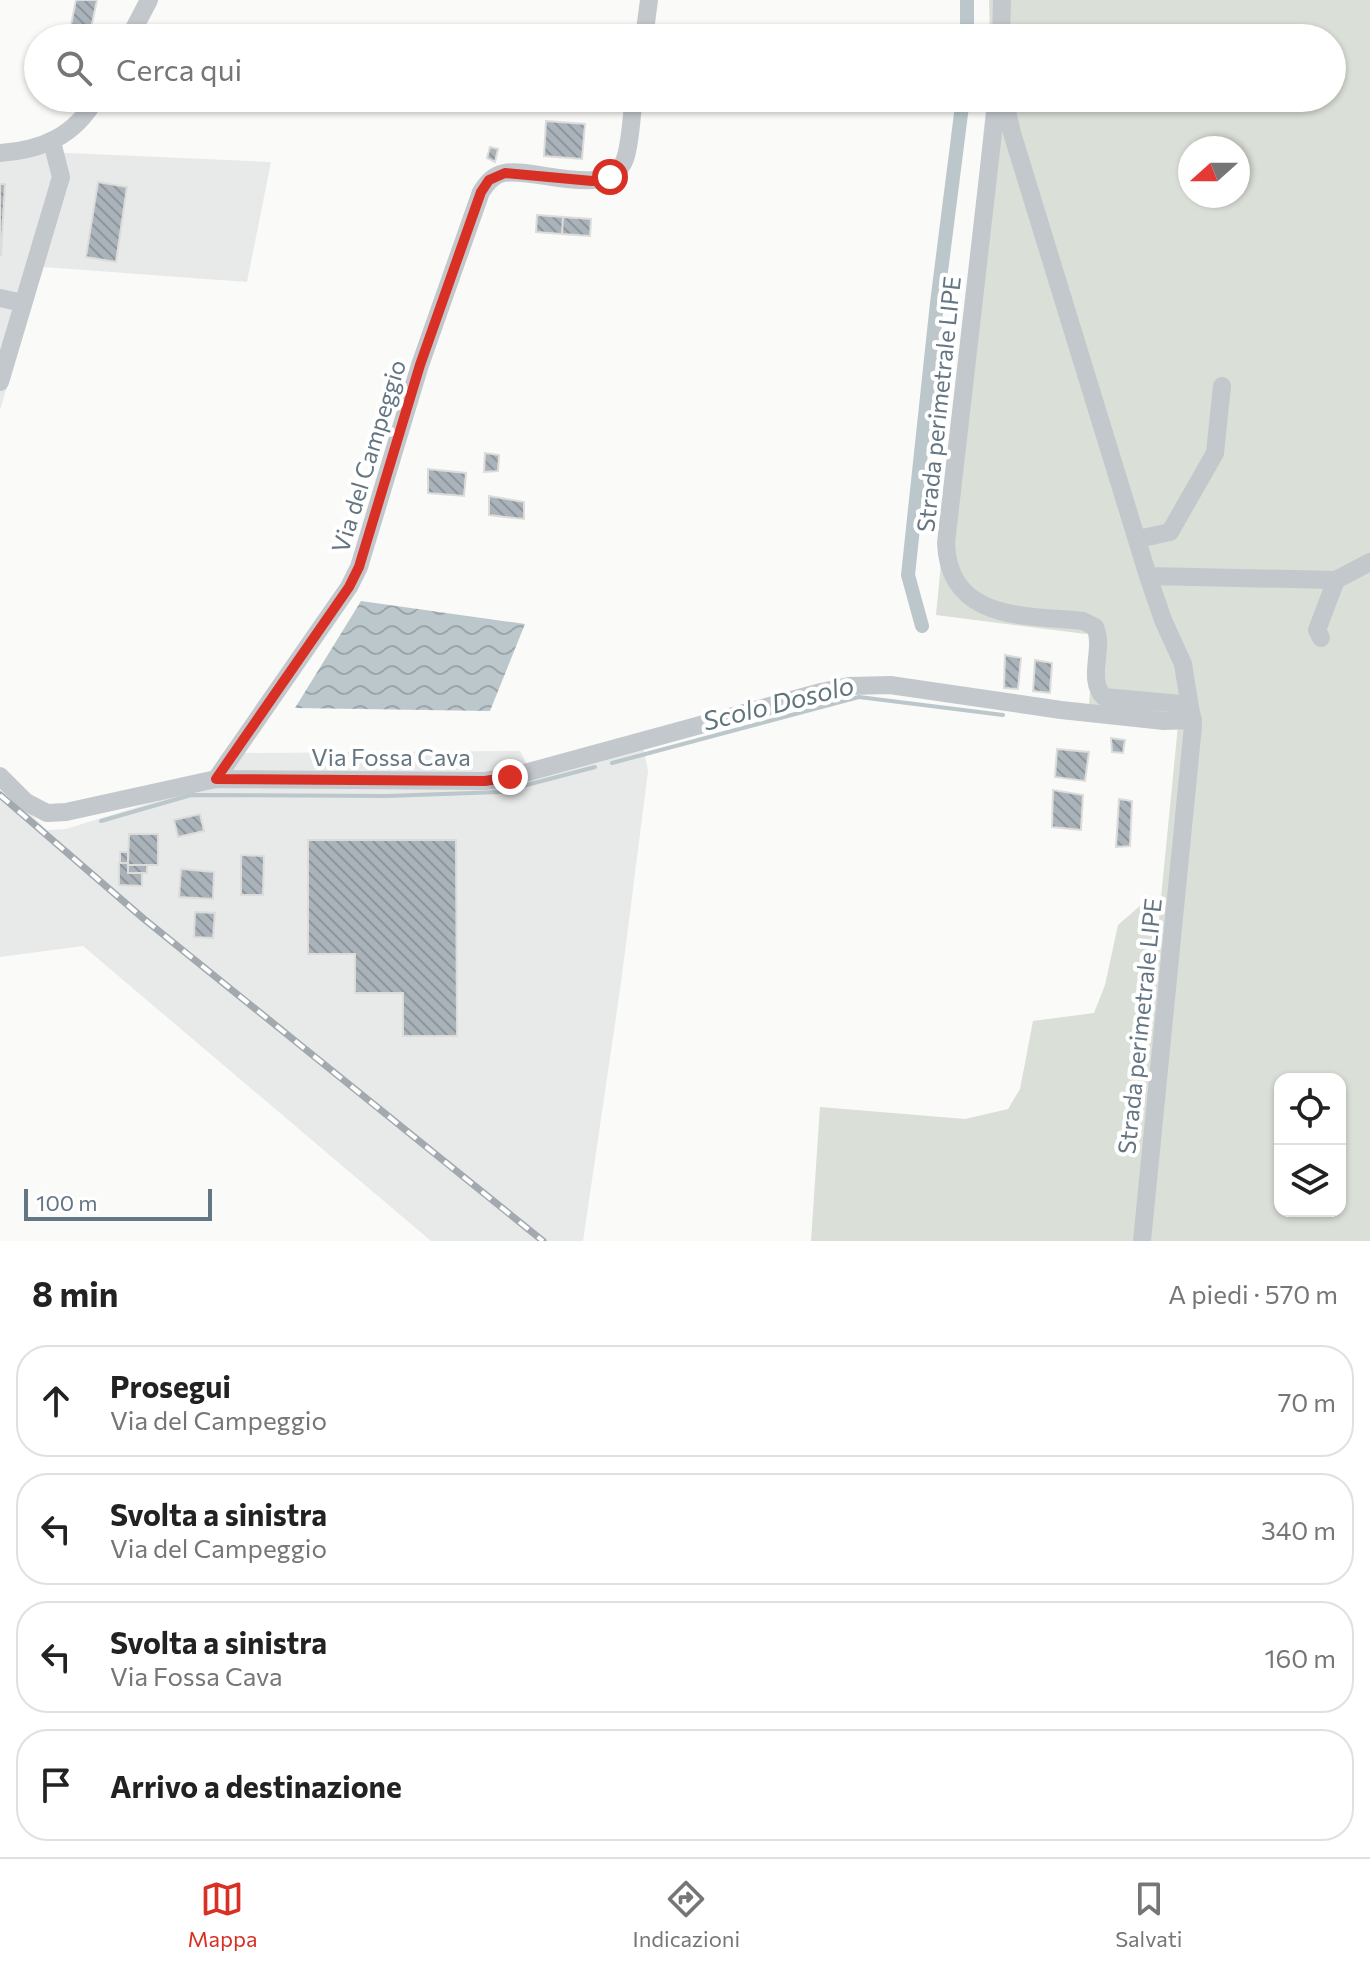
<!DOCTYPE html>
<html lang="it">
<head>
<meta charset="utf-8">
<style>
	:root { --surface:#fff; --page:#f2f2f2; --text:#222; --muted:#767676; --line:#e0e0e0; --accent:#d93025 }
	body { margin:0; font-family:Commissioner,sans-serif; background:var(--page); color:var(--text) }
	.controls { position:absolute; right:24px; bottom:24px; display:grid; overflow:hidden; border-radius:16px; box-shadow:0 2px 6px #0004 }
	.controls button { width:72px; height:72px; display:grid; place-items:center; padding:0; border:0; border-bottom:2px solid var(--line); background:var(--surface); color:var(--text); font:40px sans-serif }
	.compass { position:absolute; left:1178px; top:136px; width:72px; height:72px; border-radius:50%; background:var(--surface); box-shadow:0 2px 6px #0004; rotate:249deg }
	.scale { position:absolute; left:24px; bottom:20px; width:188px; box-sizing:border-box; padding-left:8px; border:4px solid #657683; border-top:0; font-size:22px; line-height:28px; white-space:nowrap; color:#657683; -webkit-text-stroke:6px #fff; paint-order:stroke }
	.stop { position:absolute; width:24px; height:24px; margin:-18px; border:6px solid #d93025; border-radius:50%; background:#fff }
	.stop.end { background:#d93025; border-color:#fff; box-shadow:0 2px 8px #0008 }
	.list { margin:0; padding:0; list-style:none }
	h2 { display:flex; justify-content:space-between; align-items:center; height:104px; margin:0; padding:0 32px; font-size:34px }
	h2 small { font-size:26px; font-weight:400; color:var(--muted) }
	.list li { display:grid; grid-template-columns:52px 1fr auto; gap:24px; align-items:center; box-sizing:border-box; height:112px; margin:0 16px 16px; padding:0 16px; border:2px solid var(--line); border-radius:32px }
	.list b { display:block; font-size:30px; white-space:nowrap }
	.list p { margin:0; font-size:26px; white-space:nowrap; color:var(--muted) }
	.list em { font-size:26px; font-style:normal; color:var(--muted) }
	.icon { flex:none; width:44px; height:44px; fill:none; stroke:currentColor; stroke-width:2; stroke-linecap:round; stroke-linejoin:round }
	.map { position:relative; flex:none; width:1370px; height:1241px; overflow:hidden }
	.search { position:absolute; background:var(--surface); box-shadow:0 2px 6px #0004; left:24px; right:24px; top:24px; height:88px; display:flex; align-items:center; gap:20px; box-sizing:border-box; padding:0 28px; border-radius:44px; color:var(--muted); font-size:30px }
	.sheet { height:616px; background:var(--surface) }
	nav { display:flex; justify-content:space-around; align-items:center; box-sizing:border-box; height:112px; border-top:2px solid var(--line); background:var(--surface); font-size:22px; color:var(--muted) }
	nav a { display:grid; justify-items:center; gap:4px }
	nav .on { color:var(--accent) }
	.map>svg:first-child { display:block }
	.built { fill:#e8e9e9 }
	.grass { fill:#dadfd7; fill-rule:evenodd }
	.water { fill:url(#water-waves) }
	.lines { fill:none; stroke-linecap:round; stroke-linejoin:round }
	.stream { stroke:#bbc7cb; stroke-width:4 }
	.canal { stroke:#bbc7cb; stroke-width:14 }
	.building { fill:url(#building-back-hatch); stroke:#dcdcda; stroke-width:2 }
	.minor { stroke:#c3c8cc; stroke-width:18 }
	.rail-casing { stroke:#a2aab0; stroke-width:7 }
	.rail { stroke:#fff; stroke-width:4; stroke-dasharray:12; stroke-linecap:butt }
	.route { stroke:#d93025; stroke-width:10 }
	.labels { text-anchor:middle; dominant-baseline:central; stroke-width:8; stroke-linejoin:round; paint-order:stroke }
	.street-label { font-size:24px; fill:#657683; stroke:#fff }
	.water-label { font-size:26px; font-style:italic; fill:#60757c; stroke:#fff }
</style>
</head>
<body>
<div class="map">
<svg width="1370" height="1241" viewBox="0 0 1370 1241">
	<defs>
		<pattern id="water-waves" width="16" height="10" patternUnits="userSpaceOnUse" patternTransform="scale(2)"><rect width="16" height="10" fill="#bbc7cb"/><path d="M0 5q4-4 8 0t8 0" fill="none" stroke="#9ca6aa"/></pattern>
		<pattern id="building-back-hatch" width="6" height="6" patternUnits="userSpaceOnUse" patternTransform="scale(2)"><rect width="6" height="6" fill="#aab3b9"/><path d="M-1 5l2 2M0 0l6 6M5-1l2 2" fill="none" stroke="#8e969c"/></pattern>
	</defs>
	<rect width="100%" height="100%" fill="#fafaf8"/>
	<!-- built -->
	<path class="built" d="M0,150L271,162L247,282L43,267L0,410Z
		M643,746L648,771L621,983L583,1241H431L83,946L0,957V785L47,830L66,829L192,790L237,753L520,751L533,777Z"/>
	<!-- grass -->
	<path class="grass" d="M989,0H1370V1241H811L820,1107L965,1119L1008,1109L1020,1089L1033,1021L1094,1013L1105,985L1118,925L1149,898L1158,906L1137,1142L1179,715L1089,706L1094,635L936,615L987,98H1332V38H990ZM1190,148H1238V196H1190ZM1280,1079H1340V1211H1280Z"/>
	<!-- water -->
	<path class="water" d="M361,601L525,624L490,711L295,708Z"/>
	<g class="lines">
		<!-- stream -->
		<path class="stream" d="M612,763L859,697L1003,715
			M101,821L191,795L387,796L500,792L595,767"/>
		<!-- canal -->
		<path class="canal" d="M967,0V38
			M922,626L908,575L937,303L963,98"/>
	</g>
	<!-- building -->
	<path class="building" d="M76,0H97L90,33L70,30Z
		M495,98H529L528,104L495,101Z
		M539,98H569V105L539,104Z
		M612,98H628L626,112L610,108Z
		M546,121L585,124L582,159L544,156Z
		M490,147L498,149L495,162L487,158Z
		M98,182L127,187L116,262L86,257Z
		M0,184H5L1,255H0Z
		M537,215L563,217L562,234L536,232Z
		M563,217L591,219L590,236L562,234Z
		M485,453L499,455L498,471L484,472Z
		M428,469L466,473L464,496L428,493Z
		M489,496L524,502V519L489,515Z
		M1005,655L1021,658L1018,689L1004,688Z
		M1035,660L1052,663L1050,693L1033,691Z
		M1111,738L1125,740L1123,753L1112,752Z
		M1057,749L1089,752L1085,781L1055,777Z
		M1053,790L1083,795L1081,830L1052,827Z
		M1119,799L1132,801L1130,846L1116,847Z
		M200,814L204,831L178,837L174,820Z
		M129,834H158V865H128Z
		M308,840H456L457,1036H403V993H355V954H308Z
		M120,852H128V863H120Z
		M241,855L264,856L263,895H241Z
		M119,863H128V873H142V886L119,885Z
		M128,865H147V873H128Z
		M181,869L214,872L213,899L179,897Z
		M195,912L215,913L213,938L194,937Z"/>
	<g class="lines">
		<!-- minor -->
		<path class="minor" d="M129,38L149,0
			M644,38L649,0
			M1001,38L1002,0
			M1004,98L1012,133L1148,576
			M0,153C42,150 75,136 96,98
			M0,298L23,303
			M0,382L61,177L52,142
			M1138,539L1170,532L1215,453L1222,386
			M1336,580L1370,562
			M0,776L26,802L47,813L66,812L216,779L485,781L510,777L821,692L849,686L890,685L1061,710L1164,721L1193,720L1190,709L1181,704L1104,697C1086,679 1105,648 1095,627L1083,621C1024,615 949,621 946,543L997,98
			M216,779L349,587L359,567L420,365L481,192C487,183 493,175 504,173C536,167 609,201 625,159C631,141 631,117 634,98
			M1142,1241L1193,726L1183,664L1163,620L1148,576L1336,580L1317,630L1321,638"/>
		<defs>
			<path id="rail" d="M0,795L144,919L543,1241"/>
		</defs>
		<!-- rail casing -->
		<use href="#rail" class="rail-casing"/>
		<!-- rail -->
		<use href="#rail" class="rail"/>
	</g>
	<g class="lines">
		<!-- route -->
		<path class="route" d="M510,777L485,781L216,779L349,587L359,567L420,365L481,192L489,180L505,173L592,181L610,177"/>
	</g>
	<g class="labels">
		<!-- street labels -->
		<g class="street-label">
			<text transform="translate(938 404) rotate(-84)">Strada perimetrale LIPE</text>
			<text transform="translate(368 456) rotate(-73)">Via del Campeggio</text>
			<text x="391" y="756">Via Fossa Cava</text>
			<text transform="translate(1139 1026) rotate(-84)">Strada perimetrale LIPE</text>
		</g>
		<!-- water labels -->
		<g class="water-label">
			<text transform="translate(778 702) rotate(-14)">Scolo Dosolo</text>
		</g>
	</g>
</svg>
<div class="controls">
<button><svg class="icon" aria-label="locate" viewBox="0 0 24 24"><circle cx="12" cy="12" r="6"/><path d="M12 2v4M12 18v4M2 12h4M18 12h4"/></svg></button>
<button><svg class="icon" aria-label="layers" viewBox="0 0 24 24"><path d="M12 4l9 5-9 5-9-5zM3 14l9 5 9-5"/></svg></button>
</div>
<svg class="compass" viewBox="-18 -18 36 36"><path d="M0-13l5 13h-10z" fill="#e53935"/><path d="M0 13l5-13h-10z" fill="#767676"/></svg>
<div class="scale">100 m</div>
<div class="stop" style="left:610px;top:177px"></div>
<div class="stop end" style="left:510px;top:777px"></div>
<div class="search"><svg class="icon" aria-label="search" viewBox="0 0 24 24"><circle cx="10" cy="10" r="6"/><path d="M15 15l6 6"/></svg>Cerca qui</div>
</div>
<section class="sheet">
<h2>8 min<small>A piedi · 570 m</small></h2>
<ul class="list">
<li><svg class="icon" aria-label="ahead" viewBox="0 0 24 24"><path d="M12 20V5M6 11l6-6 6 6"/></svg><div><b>Prosegui</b><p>Via del Campeggio</p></div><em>70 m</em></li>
<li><svg class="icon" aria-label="left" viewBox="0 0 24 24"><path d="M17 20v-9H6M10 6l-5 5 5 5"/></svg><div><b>Svolta a sinistra</b><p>Via del Campeggio</p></div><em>340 m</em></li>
<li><svg class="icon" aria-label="left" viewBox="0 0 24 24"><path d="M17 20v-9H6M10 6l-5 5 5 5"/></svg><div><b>Svolta a sinistra</b><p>Via Fossa Cava</p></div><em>160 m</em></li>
<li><svg class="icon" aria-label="arrive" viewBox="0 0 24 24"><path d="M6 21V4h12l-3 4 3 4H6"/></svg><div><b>Arrivo a destinazione</b></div></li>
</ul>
</section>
<nav>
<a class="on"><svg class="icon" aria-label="map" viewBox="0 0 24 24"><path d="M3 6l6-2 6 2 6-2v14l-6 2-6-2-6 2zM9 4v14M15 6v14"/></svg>Mappa</a>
<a><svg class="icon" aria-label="directions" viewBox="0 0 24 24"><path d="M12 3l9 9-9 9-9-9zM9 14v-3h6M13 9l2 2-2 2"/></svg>Indicazioni</a>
<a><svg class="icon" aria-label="saved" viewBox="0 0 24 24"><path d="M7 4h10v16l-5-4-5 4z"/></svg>Salvati</a>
</nav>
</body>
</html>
